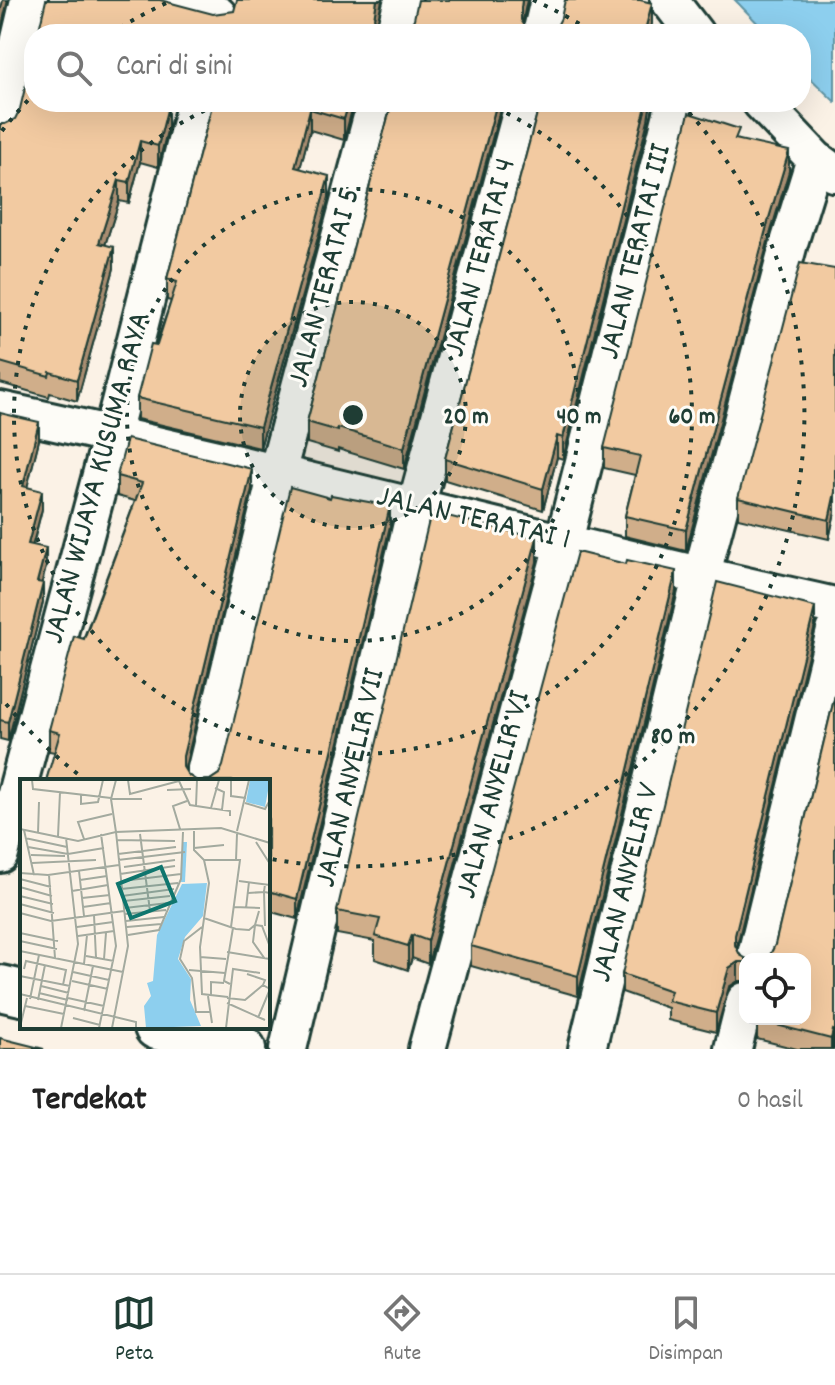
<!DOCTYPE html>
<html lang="id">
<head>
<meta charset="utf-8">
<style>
	:root { --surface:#fff; --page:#f6f6f6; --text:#222; --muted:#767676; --line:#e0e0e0; --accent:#1f3d34 }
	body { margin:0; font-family:Dekko,sans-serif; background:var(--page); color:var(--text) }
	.controls { position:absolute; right:24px; bottom:24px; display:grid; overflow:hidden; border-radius:16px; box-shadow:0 8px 32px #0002 }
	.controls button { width:72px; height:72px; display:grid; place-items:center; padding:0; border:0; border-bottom:2px solid var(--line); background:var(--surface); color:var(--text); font:40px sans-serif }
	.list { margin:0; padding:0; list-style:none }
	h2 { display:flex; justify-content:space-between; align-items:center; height:104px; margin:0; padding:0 32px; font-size:34px }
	h2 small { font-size:26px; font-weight:400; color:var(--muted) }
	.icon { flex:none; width:44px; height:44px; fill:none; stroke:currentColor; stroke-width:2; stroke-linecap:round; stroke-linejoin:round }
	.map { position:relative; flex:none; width:835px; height:1049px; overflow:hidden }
	.search { position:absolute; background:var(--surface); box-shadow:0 8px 32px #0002; left:24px; right:24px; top:24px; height:88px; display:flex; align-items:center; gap:20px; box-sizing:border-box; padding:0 28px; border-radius:32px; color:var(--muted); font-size:30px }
	.sheet { height:224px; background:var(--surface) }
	nav { display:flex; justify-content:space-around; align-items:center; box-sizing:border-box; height:112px; border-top:2px solid var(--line); background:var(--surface); font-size:22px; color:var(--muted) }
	nav a { display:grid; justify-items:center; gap:4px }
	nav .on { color:var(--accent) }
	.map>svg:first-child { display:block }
	.water { fill:#8dcfee; stroke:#6195a4; stroke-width:2 }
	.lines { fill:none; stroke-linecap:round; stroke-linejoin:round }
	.street-casing { stroke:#1f3d34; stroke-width:42 }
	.highway-casing { stroke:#1f3d34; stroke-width:50 }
	.street { stroke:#fdfcf7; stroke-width:36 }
	.highway { stroke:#fdfcf7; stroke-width:44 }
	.wall { fill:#d0ae8a; stroke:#1f3d34; stroke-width:2 }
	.shaded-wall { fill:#a98d71; stroke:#1f3d34; stroke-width:2 }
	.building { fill:#f2caa1; stroke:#1f3d34; stroke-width:2 }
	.ring { fill:none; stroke:#1f3d34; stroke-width:4; stroke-dasharray:4 8 }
	.labels { text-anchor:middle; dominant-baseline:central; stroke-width:6; stroke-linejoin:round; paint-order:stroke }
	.street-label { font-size:32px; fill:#1f3d34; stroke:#fdfcf7 }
	.inset-river { fill:none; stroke:#8dcfee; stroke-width:4 }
	.inset-road { fill:none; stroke:#a3aa9f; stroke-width:2 }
	.view { fill:#0f766e; fill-opacity:0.15; stroke:#0f766e; stroke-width:4 }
	.inset-edge { fill:none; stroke:#1f3d34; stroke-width:4 }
	.centre { fill:#1f3d34; stroke:#fdfcf7; stroke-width:4 }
	.ring-label { font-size:24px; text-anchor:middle; font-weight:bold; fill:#1f3d34; stroke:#fdfcf7; stroke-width:6; stroke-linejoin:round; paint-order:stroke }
</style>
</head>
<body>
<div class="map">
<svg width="835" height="1049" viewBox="0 0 835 1049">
	<rect width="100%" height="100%" fill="#fbf2e6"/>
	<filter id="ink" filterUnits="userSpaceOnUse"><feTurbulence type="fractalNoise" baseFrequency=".0125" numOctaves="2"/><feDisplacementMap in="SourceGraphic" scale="16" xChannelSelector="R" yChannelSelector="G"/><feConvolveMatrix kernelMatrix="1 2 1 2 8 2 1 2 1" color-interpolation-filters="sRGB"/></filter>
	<g filter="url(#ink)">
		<!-- water -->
		<path class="water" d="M735,0H835V102L801,69V34H768Z"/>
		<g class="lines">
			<defs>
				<path id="street" d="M163,0L218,15
					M669,0L695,34
					M394,34L403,0
					M541,34L549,0
					M761,102L815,159L834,173
					M0,125L29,0
					M0,410C280,470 556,545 835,606
					M203,781L277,473L376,102
					M0,854L112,434L196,102
					M755,959L835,631
					M288,1049L416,507L524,102
					M427,1049L564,541L675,102
					M587,1049L701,577L789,243L815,159
					M733,1049L745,1001"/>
				<path id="highway" d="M0,988L22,993
					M157,1027L243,1049"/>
			</defs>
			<!-- street casing -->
			<use href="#street" class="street-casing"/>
			<!-- highway casing -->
			<use href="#highway" class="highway-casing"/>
			<!-- street -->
			<use href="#street" class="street"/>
			<!-- highway -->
			<use href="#highway" class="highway"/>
		</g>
		<!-- wall -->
		<path class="wall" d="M213,102H354L344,140L310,130L300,168L329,197L260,448L137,419V398L171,301L167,300V279Z
			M392,102H502L404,469L338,449V452L307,443V422Z
			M540,102H651L648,120L563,459L557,457L543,510L445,480V459Z
			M0,124L168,127L158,167L140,162L129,203L119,201L105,245L114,268L77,401L50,393L49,397L0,383Z
			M739,140L789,171L769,238L686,551L625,536V516L635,475L604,468V448Z
			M835,269V512L829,539L738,518V498Z
			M0,413L39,440L27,487L42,509L33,545L46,567L42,583L43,602L8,741L0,739Z
			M117,476L252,489L184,769L188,775L197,781L210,780L219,774L390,526L297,919L268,911V781H46L55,752L49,751V730L135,501L117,496Z
			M537,562L428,964L412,958L408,970L375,959V941L337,934V911Z
			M676,591L578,996L471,966V946Z
			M815,626L736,948L740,955L745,959V981H738L729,987L716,1032L668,1020V1008L622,992V974Z
			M835,695V1049H797L757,1039V1019L770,955L775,945Z"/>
		<!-- shaded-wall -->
		<path class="shaded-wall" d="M3,0H8L0,33V12Z
			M377,0H382L375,34L374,18Z
			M522,0H527L521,29V8Z
			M652,3V24L650,34H644Z
			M349,102H354L344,140V119Z
			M497,102H502L404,469V448Z
			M647,102H651L648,120L563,459V438Z
			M168,106V127L158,167V146Z
			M310,109V130L295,188V167Z
			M140,141V162L129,203V182Z
			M789,151V171L769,238L686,551V530L769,218Z
			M329,176V197L260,448V427Z
			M119,180V201L99,264V243Z
			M114,247V268L77,401V380Z
			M39,422V440L23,504V486Z
			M557,436V457L543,510V489Z
			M252,469V489L183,776V756Z
			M42,491V509L28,562V544Z
			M835,492V512L829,539V520Z
			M390,506V526L297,919V899Z
			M537,538V562L428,964V941Z
			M46,548V567L37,600V582Z
			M676,571V591L578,996V976Z
			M43,583V602L8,741V722Z
			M815,607V626L735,954V935Z
			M412,935V958L408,970V946Z
			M738,962V981L729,987L716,1032V1013L729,968Z
			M833,1030V1049H831V1039Z"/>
		<!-- building -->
		<path class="building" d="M46,0H160L213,14L234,11L237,0H377L374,18L380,28L389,33H399L408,28L414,19L418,0H522L521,8V20L527,29L537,34L546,33L556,28L561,18L565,0H640L652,3L644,34H38Z
			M34,50V102H154L168,106L158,146L140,141L129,182L119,180L99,243L114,247L77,380L50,372L49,376L0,362V124H5L15,119L20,109Z
			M213,102H349L344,119L310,109L295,167L329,176L260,427L137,398L151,344L157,345L177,282L167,279Z
			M392,102H497L404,448L338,428V431L307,422Z
			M540,102H647L563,438L557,436L543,489L445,459Z
			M689,113L739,129L735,139L789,151L769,218L686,530L625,516L640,456L604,448Z
			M800,263L835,269V492L829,520L738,498Z
			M0,413L39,422L23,486L42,491L28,544L46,548L37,582L43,583L8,722L0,720Z
			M127,439L252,469L183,756V767L188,775L197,781L210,780L219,774L223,766L290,487L330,498L331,495L390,506L297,899L268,891V781H46L60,733L49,730L74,636L84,639L142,483L117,476Z
			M431,512L537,538L428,941L412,935L408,946L375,936L380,919L337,911Z
			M577,552L626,564L627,560L676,571L578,976L471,946Z
			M717,582L815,607L735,935V945L740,955L747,959H745V962H738L729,968L716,1013L668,1001L671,991L622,974Z
			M835,695V1031L833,1030L831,1039L757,1020L805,1019V959H763L770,955L775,945Z
			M0,1038L44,1049H0Z"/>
	</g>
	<!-- distance rings -->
	<circle cx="353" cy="415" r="113" fill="#1f3d34" fill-opacity=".12"/>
	<g class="ring">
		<circle cx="353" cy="415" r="113"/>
		<circle cx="353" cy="415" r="226"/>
		<path d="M485 103A339 339 0 1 1 221 103"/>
		<path d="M87 781A452 452 0 0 1 2 699M2 131A452 452 0 0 1 33 95M110 34A452 452 0 0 1 173 0M533 0A452 452 0 0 1 596 34M681 104A452 452 0 0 1 271 859"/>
	</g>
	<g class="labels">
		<!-- street labels -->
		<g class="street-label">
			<text transform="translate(637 252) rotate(-76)">JALAN TERATAI III</text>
			<text transform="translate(482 258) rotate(-75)">JALAN TERATAI 4</text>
			<text transform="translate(326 288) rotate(-75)">JALAN TERATAI 5</text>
			<text transform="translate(99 478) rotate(-75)">JALAN WIJAYA KUSUMA RAYA</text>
			<text transform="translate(473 520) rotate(13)">JALAN TERATAI 1</text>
			<text transform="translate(352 778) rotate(-77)">JALAN ANYELIR VII</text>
			<text transform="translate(495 795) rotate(-75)">JALAN ANYELIR VI</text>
			<text transform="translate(627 883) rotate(-76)">JALAN ANYELIR V</text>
		</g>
	</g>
	<!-- overview -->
	<g transform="translate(20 779)">
		<rect width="250" height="250" fill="#fbf2e6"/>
		<path d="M230,1H250L245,28L226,23ZM187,104L183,137L165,158L158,180L171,200L170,221L181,247L126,249L124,227L131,217L127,204L133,202L137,156L162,105Z" fill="#8dcfee"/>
		<path class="inset-river" d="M163,103L165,63"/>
		<path class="inset-road" d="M12,1L13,10L91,19M99,1H108L110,15L159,2M211,1V17L226,19M159,2L170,26L210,32V37M195,9L204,13L202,31M147,11L171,10M61,16V25L78,23L83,1M91,20H122M225,24L245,30L250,21M176,27L177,1M191,29L199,1M0,50L58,62L96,53L91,20L96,1M160,50L153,27L167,22M4,51L14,96M174,52V71L184,81L189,104L180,168L182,215L208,218M217,52L229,1M18,54L19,23M120,55L130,132M38,57L40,13M5,59L47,68M64,60L58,43L92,35M97,61L155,62M236,63L250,85M8,68L48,75L84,69M174,69L204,66M98,75L156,68M11,76L45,77M98,81L165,73M184,81H220L211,148M216,81L217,55M12,84L76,81M104,88L155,81M59,92L64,137M0,94L28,96L99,86M100,95L155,87M29,96L35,179M0,100L31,108M60,101L87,97M102,102L161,95M219,102L250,106M0,108L32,117M101,110L158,104M52,112L88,106M228,114L244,113L245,105M0,117L33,125M102,117L154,110M62,119L90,116M104,122L150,117M0,125L34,134M63,128L91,124M213,128L240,129M105,129L148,124M226,129L229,103M239,132L235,146L242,147L250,168M0,134L31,142L104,132M105,135L146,131M74,136L76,179M184,139L216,150L229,151L235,146L233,163L245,180M106,142L144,138M245,147L244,113L250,114M57,148L93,143M107,148L141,145M182,148L164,162L160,180L172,199L176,233H190M0,154L38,162M108,156L139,151L161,100L163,53M58,157L94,152M0,162L37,170M0,172L103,193M207,173L250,180M66,177L94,182M180,178L206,180M84,180L86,154M64,185L67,156M4,190L6,182L46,191L43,206M169,191L205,194M53,193L89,201M227,195L245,201L243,206L250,210M0,197L50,207M52,202L88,210M210,205L204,202L213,149M21,207L49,214M19,214L48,221M0,215L116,243V249M188,217L192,244M191,217V203L204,204M48,219L84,227M207,219L225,221L243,206M10,220L19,176M18,221L25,186M207,224L245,241M5,227L44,235M64,232L73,187M53,239L80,246M238,239L250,210M1,244L7,219M41,249L58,165L46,59M79,249L96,167L81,55M92,249L108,167L96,53L201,49L250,64M206,249L213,190L240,194"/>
		<path class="view" d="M141,88L155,122L111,139L98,105Z"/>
		<rect width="250" height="250" class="inset-edge"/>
	</g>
	<circle cx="353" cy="415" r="12" class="centre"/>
	<g class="ring-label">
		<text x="466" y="423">20 m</text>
		<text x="579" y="423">40 m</text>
		<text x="692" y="423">60 m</text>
		<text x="673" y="743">80 m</text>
	</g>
</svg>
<div class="controls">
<button><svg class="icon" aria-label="locate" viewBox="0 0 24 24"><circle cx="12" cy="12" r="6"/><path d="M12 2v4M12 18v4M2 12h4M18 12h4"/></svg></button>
</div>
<div class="search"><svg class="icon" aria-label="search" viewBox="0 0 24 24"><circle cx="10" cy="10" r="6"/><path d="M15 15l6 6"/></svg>Cari di sini</div>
</div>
<section class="sheet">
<h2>Terdekat<small>0 hasil</small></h2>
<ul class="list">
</ul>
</section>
<nav>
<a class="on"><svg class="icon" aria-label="map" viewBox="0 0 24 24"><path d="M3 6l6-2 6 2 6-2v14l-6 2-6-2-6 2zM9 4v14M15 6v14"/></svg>Peta</a>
<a><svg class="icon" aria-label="directions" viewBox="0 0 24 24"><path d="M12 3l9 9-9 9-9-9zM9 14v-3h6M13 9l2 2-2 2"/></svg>Rute</a>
<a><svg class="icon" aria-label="saved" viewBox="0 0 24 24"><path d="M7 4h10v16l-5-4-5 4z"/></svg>Disimpan</a>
</nav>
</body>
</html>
